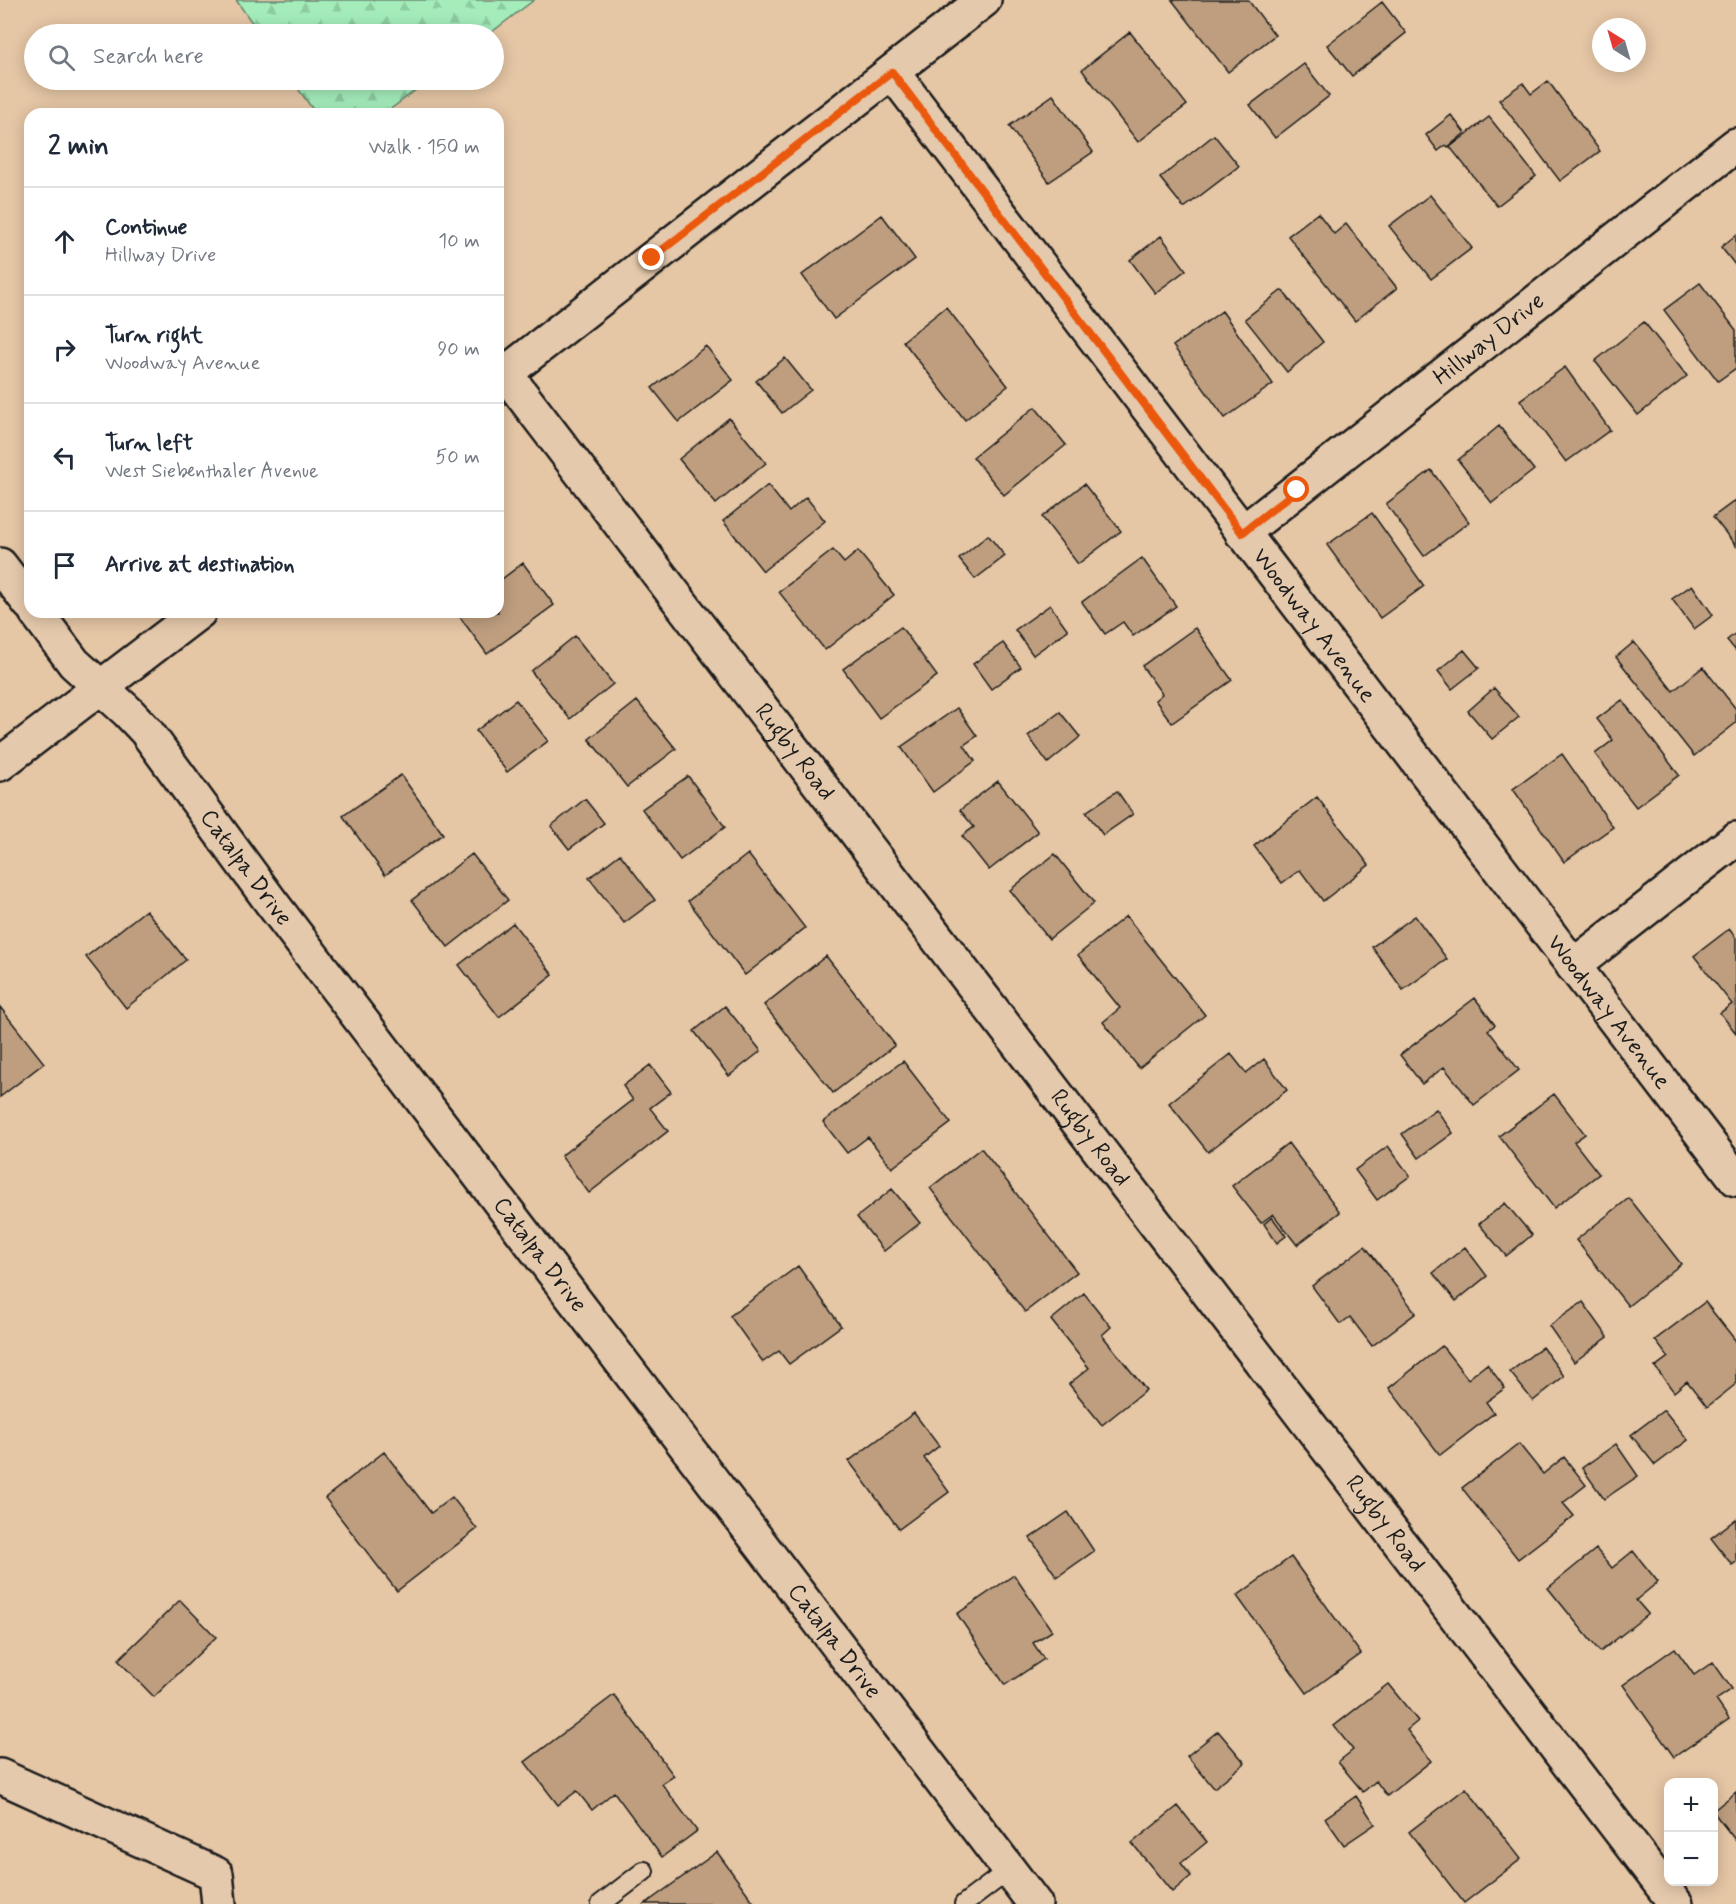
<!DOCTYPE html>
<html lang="en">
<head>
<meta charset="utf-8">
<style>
	:root { --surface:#fff; --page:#f6f6f7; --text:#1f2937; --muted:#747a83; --line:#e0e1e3 }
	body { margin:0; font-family:Mynerve,sans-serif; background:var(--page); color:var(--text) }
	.controls { position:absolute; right:18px; bottom:18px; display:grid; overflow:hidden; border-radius:12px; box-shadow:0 3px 15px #0003 }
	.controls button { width:54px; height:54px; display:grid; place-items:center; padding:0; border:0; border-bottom:2px solid var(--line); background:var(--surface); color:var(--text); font:30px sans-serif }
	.compass { position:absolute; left:1592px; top:18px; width:54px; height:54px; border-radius:50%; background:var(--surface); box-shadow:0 3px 15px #0003; rotate:323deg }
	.stop { position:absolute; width:18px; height:18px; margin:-14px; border:4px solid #ea580c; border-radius:50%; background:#fff }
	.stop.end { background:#ea580c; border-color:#fff; box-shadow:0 2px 6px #0008 }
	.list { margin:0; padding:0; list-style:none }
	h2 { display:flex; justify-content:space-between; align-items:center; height:78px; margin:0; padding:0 24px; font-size:26px }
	h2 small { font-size:20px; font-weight:400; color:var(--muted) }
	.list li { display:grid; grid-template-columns:39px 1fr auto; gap:18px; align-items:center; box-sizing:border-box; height:108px; padding:0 24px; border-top:2px solid var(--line) }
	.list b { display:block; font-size:22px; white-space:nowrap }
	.list p { margin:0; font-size:20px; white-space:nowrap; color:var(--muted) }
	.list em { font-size:20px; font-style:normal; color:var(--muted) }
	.icon { flex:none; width:33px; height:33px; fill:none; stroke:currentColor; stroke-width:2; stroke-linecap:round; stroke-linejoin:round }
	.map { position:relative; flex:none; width:1736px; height:1904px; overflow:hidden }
	.search { position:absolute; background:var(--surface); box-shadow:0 3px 15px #0003; left:24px; top:24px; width:480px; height:66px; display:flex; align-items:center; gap:15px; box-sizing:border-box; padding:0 21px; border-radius:33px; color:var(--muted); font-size:22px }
	.panel { position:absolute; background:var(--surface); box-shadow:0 3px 15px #0003; left:24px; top:108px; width:480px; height:510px; border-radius:18px }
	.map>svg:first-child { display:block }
	.forest { fill:url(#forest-firs); stroke:#60846c; stroke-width:1.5 }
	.building { fill:#be9e7e; stroke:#1c1c1c; stroke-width:1.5 }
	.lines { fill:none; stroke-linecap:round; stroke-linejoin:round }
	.lane-casing { stroke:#1c1c1c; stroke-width:22 }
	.street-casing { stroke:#1c1c1c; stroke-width:38 }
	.secondary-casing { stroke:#1c1c1c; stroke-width:38 }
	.lane { stroke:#e5c9ac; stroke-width:18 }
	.street { stroke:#e5c9ac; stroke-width:33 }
	.secondary { stroke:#e5c9ac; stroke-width:33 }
	.route { stroke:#ea580c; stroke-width:8 }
	.labels { text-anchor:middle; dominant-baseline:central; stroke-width:4.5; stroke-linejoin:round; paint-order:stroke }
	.street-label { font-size:24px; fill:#1c1c1c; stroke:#e5c9ac }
</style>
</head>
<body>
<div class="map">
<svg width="1736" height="1904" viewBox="0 0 1736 1904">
	<defs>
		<pattern id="forest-firs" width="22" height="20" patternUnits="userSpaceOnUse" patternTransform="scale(1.5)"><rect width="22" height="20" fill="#a4edbb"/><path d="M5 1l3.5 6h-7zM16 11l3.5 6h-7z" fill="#8dcba0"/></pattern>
	</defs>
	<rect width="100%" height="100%" fill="#e5c6a5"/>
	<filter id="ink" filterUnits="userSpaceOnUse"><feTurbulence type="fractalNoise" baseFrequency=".0167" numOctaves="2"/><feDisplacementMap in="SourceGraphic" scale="12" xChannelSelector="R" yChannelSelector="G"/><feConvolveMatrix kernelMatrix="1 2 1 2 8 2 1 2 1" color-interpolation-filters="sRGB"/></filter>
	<g filter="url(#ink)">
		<!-- forest -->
		<path class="forest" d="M236,0H534L489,34H260Z
			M292,80H429L384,114H316Z"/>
		<!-- building -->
		<path class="building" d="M1172,0H1248L1275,35L1228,72Z
			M1382,2L1406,33L1352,76L1327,45Z
			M1130,32L1187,105L1138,142L1082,70Z
			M1304,64L1329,96L1275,138L1250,105Z
			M1548,81L1600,151L1560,181L1499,100L1523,83L1531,94Z
			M1053,95L1093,152L1049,182L1009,126Z
			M1451,115L1465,133L1448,147L1446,145L1438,151L1426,135Z
			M1489,117L1536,176L1497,206L1450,147Z
			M1214,135L1239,166L1184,208L1160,178Z
			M1430,195L1472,248L1431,279L1389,226Z
			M1318,213L1334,234L1346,224L1397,288L1355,321L1288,236Z
			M882,215L915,259L834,319L802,275Z
			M1736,235V266L1721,247Z
			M1161,236L1186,270L1155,293L1130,260Z
			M1700,283L1736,330V368L1718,381L1664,310Z
			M1282,290L1323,342L1287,372L1245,319Z
			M946,307L1008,386L965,420L903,341Z
			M1222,311L1273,384L1225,418L1173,346Z
			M1644,322L1687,376L1638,415L1595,361Z
			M706,346L733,380L679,422L652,388Z
			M785,358L811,390L782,413L756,381Z
			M1565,367L1610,430L1566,462L1520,400Z
			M1035,407L1066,445L1004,495L973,457Z
			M729,418L766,463L716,504L679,459Z
			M1499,426L1534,470L1492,503L1458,460Z
			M1431,470L1469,522L1424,556L1386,504Z
			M1084,484L1121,531L1078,564L1042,517Z
			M768,485L789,512L806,497L825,521L763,571L723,521Z
			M1736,500V546L1713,517Z
			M1372,513L1424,586L1380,618L1327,545Z
			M988,535L1005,556L975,579L959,559Z
			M833,550L844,563L858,551L894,595L825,650L779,592Z
			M1142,558L1176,606L1133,636L1123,622L1105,634L1082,602Z
			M523,563L554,605L487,654L457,613L498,612V582Z
			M1692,585L1713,615L1694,629L1672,599Z
			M1050,605L1068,630L1033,655L1015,630Z
			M901,627L937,676L879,718L843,669Z
			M1195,628L1232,680L1172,723L1155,700L1162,694L1142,666Z
			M1736,633V651L1727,640Z
			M575,636L613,684L570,719L531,671Z
			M1634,642L1673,691L1703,667L1736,709V723L1694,756L1616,657Z
			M1003,643L1021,667L991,689L973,664Z
			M1464,650L1479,668L1452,689L1438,671Z
			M1494,688L1519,717L1492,739L1468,711Z
			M516,700L548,741L507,772L476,731Z
			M1622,700L1679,775L1636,807L1595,754L1613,740L1597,719Z
			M637,701L676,749L627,787L589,739Z
			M957,708L977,736L964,745L975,761L933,792L901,747Z
			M1060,712L1080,737L1048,763L1028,736Z
			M1562,754L1613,827L1564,862L1513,789Z
			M401,775L443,834L385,875L343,816Z
			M688,776L725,827L680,860L642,809Z
			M998,781L1038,832L989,870L962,836L974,827L960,810Z
			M1117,791L1133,814L1103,835L1086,812Z
			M1317,797L1369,865L1323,901L1300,870L1282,883L1254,846Z
			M585,799L604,823L569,849L551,826Z
			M472,854L508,900L448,947L412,900Z
			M620,854L655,900L624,923L589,878Z
			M748,854L805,928L745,975L688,901Z
			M1055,854L1094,903L1049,939L1010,890Z
			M146,910L186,960L126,1008L86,957Z
			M1126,916L1205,1015L1139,1068L1103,1022L1120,1008L1078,955Z
			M1415,916L1447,959L1403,990L1372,947Z
			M513,923L553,975L499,1017L459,965Z
			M1729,929L1736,938V1033L1720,1013L1732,1004L1694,956Z
			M826,956L895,1045L833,1093L764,1005Z
			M1475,998L1495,1025L1488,1030L1519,1070L1474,1105L1444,1067L1422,1084L1400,1055Z
			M725,1006L761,1051L729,1076L694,1031Z
			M0,1007L44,1063L0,1097Z
			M1231,1054L1246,1073L1264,1059L1287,1090L1208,1152L1169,1103Z
			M903,1061L951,1123L892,1168L868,1137L847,1153L823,1122Z
			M650,1065L671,1092L650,1108L668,1131L589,1193L561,1156L633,1100L623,1086Z
			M1554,1094L1585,1134L1574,1142L1599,1174L1554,1208L1499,1136Z
			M1436,1109L1453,1133L1419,1158L1402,1134Z
			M1288,1143L1340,1212L1297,1245L1273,1214L1261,1223L1232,1186Z
			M1388,1146L1410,1176L1377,1200L1355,1170Z
			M981,1148L1077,1272L1025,1312L930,1188Z
			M892,1189L920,1223L884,1251L857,1217Z
			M1629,1198L1681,1264L1628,1306L1576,1240Z
			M1505,1203L1532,1235L1506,1256L1479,1224Z
			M1272,1217L1286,1236L1277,1243L1264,1224Z
			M1365,1246L1416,1313L1372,1346L1350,1317L1340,1324L1312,1286Z
			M1465,1247L1487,1276L1456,1301L1433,1273Z
			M798,1266L841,1326L789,1364L779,1351L763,1362L730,1316Z
			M1084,1293L1111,1327L1102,1335L1146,1390L1102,1425L1069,1384L1089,1368L1051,1320Z
			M1583,1302L1608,1337L1574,1362L1549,1326Z
			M1705,1302L1736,1341V1384L1707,1407L1687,1381L1674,1392L1655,1367L1668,1357L1655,1340Z
			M1442,1346L1468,1379L1487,1364L1505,1388L1486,1402L1494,1413L1440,1455L1389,1388Z
			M1542,1347L1564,1376L1533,1401L1510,1372Z
			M1664,1410L1688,1440L1655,1465L1631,1435Z
			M914,1413L939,1446L924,1458L949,1492L899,1529L849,1461Z
			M1519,1444L1543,1474L1564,1457L1586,1485L1563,1503L1574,1516L1518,1559L1462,1488Z
			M1616,1444L1638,1476L1604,1499L1582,1468Z
			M384,1452L431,1513L452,1497L477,1529L397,1591L325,1498Z
			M1068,1512L1094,1551L1057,1577L1030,1538Z
			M1736,1519V1562L1732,1565L1711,1538Z
			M1596,1549L1612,1568L1633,1551L1658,1582L1636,1600L1648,1614L1600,1652L1548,1588Z
			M1291,1557L1361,1654L1307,1693L1237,1596Z
			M1014,1575L1052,1631L1033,1643L1044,1659L1005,1685L957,1614Z
			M180,1600L216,1637L154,1697L118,1660Z
			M1675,1648L1694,1675L1713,1662L1732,1689L1716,1700L1729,1719L1674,1757L1623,1685Z
			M1388,1684L1418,1721L1407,1730L1431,1761L1387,1796L1376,1781L1363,1792L1338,1762L1353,1750L1334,1726Z
			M614,1695L674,1776L662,1784L697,1831L662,1857L614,1792L592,1810L577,1791L558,1805L525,1762Z
			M1218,1731L1245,1763L1214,1788L1187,1756Z
			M1466,1788L1521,1859L1464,1903L1409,1832Z
			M1736,1792V1841L1714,1813V1810Z
			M1356,1796L1375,1824L1344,1845L1325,1818Z
			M1178,1806L1207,1842L1181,1863L1191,1876L1172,1892L1132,1843Z
			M717,1852L755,1904H645Z"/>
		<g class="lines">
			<defs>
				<path id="lane" d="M601,1904L644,1871
					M964,1904L1009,1870"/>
				<g id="street">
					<path id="s1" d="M892,72L1736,1179"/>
					<path id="s2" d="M505,373L1676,1904"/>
					<path id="s3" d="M1242,533L1736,145"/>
					<path d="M1573,966L1736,839"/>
					<path d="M0,1776L216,1874L219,1904"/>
				</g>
				<g id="secondary">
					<path d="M498,379L984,0"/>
					<path d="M0,565L30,604"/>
					<path id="s4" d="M36,612L74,663L127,711L146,731L271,902L1035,1904"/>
					<path d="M0,764L199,612"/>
				</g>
			</defs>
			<!-- lane casing -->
			<use href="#lane" class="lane-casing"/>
			<!-- street casing -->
			<use href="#street" class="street-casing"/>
			<!-- secondary casing -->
			<use href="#secondary" class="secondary-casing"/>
			<!-- lane -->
			<use href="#lane" class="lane"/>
			<!-- street -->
			<use href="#street" class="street"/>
			<!-- secondary -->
			<use href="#secondary" class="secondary"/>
		</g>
	</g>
	<g class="lines" filter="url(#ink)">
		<!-- route -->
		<path class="route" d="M652,258L892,72L1242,533L1297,490"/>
	</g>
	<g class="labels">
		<!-- street labels -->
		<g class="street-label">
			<text stroke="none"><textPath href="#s3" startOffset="314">Hillway Drive</textPath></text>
			<text stroke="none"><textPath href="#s1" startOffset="696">Woodway Avenue</textPath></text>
			<text stroke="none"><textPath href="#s2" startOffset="477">Rugby Road</textPath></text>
			<text stroke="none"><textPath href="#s4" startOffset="332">Catalpa Drive</textPath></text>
			<text stroke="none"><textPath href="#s1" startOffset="1182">Woodway Avenue</textPath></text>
			<text stroke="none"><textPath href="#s2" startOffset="963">Rugby Road</textPath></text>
			<text stroke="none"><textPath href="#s4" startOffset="818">Catalpa Drive</textPath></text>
			<text stroke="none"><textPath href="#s2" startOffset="1449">Rugby Road</textPath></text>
			<text stroke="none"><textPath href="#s4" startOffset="1304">Catalpa Drive</textPath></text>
		</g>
	</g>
</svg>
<div class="controls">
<button>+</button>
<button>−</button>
</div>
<svg class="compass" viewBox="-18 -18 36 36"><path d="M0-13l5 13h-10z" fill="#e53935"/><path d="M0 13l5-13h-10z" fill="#747a83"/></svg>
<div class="stop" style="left:1297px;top:490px"></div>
<div class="stop end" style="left:652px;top:258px"></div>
<div class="search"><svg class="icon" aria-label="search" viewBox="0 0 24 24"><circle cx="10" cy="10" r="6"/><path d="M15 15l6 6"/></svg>Search here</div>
<section class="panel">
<h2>2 min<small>Walk · 150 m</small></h2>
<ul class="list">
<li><svg class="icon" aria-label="ahead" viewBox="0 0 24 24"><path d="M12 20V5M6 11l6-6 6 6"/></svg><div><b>Continue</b><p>Hillway Drive</p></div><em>10 m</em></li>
<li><svg class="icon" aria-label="right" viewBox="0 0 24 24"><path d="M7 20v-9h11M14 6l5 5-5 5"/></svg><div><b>Turn right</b><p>Woodway Avenue</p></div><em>90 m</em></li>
<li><svg class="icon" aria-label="left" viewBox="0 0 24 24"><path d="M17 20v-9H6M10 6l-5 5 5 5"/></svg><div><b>Turn left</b><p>West Siebenthaler Avenue</p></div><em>50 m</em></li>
<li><svg class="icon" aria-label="arrive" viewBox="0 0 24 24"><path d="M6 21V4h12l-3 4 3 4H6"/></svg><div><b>Arrive at destination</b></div></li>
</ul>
</section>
</div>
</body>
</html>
